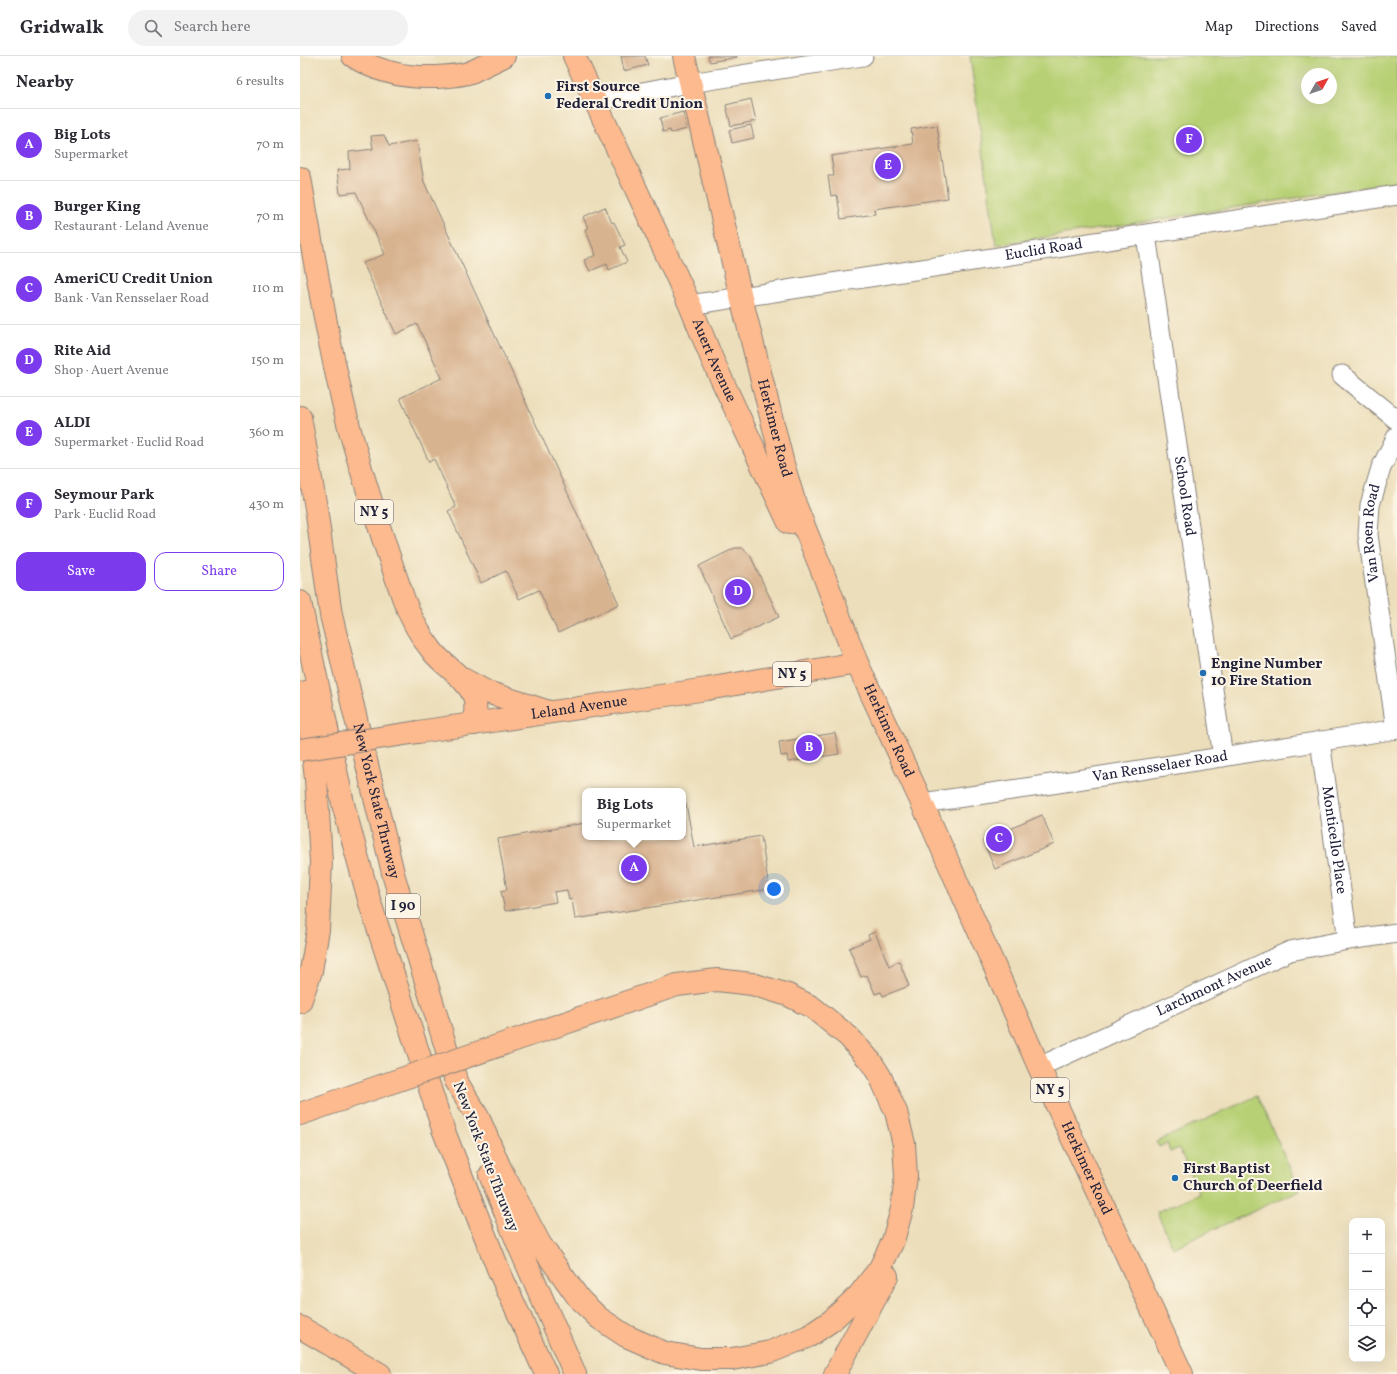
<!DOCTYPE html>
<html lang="en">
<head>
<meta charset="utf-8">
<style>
	:root { --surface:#fff; --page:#f2f2f3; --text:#2b2b33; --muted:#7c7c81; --line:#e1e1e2; --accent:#7c3aed }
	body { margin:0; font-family:Vollkorn,serif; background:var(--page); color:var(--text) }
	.controls { position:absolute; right:12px; bottom:12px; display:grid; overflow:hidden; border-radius:8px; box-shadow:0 4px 16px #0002 }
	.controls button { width:36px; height:36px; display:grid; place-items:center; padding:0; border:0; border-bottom:1px solid var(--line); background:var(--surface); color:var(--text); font:20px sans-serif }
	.compass { position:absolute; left:1001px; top:12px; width:36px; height:36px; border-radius:50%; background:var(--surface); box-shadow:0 4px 16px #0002; rotate:50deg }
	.you { position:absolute; left:474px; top:833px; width:14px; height:14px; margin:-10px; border:3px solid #fff; border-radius:50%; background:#1a73e8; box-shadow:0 0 0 6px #1a73e833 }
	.badge { display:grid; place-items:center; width:26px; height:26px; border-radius:50%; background:var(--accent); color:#fff; font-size:13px; font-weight:700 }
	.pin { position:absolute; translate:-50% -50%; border:2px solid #fff; box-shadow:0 1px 4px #0006 }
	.popup { position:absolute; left:282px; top:732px; width:104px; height:52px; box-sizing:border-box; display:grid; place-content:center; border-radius:8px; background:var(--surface); filter:drop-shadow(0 1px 3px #0005); font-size:13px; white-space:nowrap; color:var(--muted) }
	.popup b { font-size:15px; color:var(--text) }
	.popup::after { content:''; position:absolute; left:50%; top:100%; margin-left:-8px; border:8px solid transparent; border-top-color:var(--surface) }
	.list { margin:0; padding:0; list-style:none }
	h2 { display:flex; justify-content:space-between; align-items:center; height:52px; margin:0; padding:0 16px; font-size:17px }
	h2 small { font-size:13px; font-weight:400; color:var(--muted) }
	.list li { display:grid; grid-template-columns:26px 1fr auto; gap:12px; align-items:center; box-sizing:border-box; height:72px; padding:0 16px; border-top:1px solid var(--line) }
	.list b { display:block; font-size:15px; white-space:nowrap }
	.list p { margin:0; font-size:13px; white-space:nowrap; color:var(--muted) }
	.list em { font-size:13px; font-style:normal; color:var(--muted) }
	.actions { display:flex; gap:8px; padding:12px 16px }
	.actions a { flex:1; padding:9px 0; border:1px solid var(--accent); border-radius:12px; text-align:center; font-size:14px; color:var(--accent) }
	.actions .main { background:var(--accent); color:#fff }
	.icon { flex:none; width:22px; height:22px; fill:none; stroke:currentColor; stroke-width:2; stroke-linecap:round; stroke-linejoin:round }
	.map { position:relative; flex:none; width:1097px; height:1318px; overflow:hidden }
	header { display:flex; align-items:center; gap:24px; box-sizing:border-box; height:56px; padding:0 20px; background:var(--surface); border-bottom:1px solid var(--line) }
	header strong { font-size:19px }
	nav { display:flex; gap:22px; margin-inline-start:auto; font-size:14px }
	.search { width:280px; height:36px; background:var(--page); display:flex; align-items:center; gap:10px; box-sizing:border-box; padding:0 14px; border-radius:22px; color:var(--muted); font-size:15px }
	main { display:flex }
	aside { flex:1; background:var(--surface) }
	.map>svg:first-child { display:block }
	.green { fill:#b7d075; stroke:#6c7958; fill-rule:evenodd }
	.building { fill:#d8b390 }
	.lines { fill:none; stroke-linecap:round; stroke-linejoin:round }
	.minor-casing { stroke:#87807a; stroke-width:21 }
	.major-casing { stroke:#87807a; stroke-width:24 }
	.highway-casing { stroke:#87807a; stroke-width:24 }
	.minor { stroke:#fff; stroke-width:19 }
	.major { stroke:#fcba8e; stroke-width:22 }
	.highway { stroke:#fcba8e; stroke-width:22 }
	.major-bridge-casing { stroke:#87807a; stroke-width:24; stroke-linecap:butt }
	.highway-bridge-casing { stroke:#87807a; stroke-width:24; stroke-linecap:butt }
	.major-bridge { stroke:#fcba8e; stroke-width:22 }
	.highway-bridge { stroke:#fcba8e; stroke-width:22 }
	.poi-dot { fill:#1f6fb2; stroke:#fcf5e5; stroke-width:1.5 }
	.labels { text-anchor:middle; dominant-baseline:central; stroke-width:4; stroke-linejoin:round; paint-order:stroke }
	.shield { fill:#fcf5e5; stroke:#63616e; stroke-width:1 }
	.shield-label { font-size:14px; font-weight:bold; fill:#22223b }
	.poi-label { font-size:15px; font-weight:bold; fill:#22223b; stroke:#fcf5e5; text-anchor:start }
	.street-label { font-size:15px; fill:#22223b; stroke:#fcf5e5 }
</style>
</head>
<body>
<header>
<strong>Gridwalk</strong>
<div class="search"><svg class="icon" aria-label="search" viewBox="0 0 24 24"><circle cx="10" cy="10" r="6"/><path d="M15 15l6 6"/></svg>Search here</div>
<nav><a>Map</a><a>Directions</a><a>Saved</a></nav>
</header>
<main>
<aside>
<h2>Nearby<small>6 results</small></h2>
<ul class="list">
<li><span class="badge">A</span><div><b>Big Lots</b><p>Supermarket</p></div><em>70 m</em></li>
<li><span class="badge">B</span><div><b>Burger King</b><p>Restaurant · Leland Avenue</p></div><em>70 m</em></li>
<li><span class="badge">C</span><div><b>AmeriCU Credit Union</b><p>Bank · Van Rensselaer Road</p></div><em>110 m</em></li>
<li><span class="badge">D</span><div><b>Rite Aid</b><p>Shop · Auert Avenue</p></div><em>150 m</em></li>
<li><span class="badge">E</span><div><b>ALDI</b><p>Supermarket · Euclid Road</p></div><em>360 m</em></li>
<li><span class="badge">F</span><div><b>Seymour Park</b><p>Park · Euclid Road</p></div><em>430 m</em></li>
</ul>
<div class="actions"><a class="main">Save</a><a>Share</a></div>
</aside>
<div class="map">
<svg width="1097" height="1318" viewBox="0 0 1097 1318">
	<rect width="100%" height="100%" fill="#fcf5e5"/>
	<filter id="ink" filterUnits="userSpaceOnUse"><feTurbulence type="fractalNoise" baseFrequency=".025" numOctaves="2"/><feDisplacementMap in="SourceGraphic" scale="8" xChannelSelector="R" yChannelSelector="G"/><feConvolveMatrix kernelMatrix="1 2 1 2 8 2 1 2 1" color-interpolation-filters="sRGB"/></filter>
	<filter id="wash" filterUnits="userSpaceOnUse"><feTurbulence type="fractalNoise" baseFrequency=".012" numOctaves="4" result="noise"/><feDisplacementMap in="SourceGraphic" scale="16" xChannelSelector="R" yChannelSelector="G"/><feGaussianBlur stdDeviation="0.9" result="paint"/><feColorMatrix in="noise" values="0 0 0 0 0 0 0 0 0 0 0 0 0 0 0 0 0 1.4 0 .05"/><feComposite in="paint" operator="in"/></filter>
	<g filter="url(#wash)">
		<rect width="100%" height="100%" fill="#ecdeba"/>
		<!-- green -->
		<path class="green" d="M670,0H1097V126L696,189ZM1007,18H1031V42H1007Z
			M957,1040L1000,1134L873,1192L857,1156L899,1137L879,1092L870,1096L867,1087L859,1091L856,1086Z"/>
		<g id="blocks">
			<!-- building -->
			<path class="building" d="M321,0H345L348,9L324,15Z
				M408,0H437V1L410,6Z
				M451,43L456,65L431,70L426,49Z
				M383,56L387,73L371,77L370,74L363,76L360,62Z
				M451,69L454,82L432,87L429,74Z
				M637,69L648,142L574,153L575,158L541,163L537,139L531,140L528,120H534L531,100L613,88L611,73Z
				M84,79L89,90L117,85L124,126L319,548L258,577L239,534L219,543L206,515L181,527L148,455L156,451L134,403L129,406L100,342L142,322L117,268L96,278L63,207L85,198L56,136L40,138L37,114L50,113L49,96L73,93L71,80Z
				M305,151L312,167L314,166L325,189L320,191L327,206L309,214L307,208L290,215L284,204L296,199L285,173L288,172L283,161Z
				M435,492H442L450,499L479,561L431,583L399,510Z
				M535,677L539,698L488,706L487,699L481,700L479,686Z
				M386,748L394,791L461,780L469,833L275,863L272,843L269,844L267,834L254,836L256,846L205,855L201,835L207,834L198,783L285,767V781H383V749Z
				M742,759L754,788L695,813L683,785Z
				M575,876L589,910L599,905L609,930L583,940L581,936L575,938L567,919L561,921L549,892L570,883L568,879Z"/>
		</g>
	</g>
	<g filter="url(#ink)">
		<use href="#blocks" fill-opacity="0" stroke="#87807a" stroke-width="1"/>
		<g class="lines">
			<defs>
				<g id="minor">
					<path d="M294,45L390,27L563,0"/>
					<path id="s1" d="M846,179L923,701"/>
					<path id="s2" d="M390,249L1097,139"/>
					<path d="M1042,319L1097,364"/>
					<path id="s3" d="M1096,673L1068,479L1070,449L1081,412L1097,380"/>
					<path id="s4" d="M1020,685L1048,884"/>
					<path id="s5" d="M622,747L739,730L1097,673"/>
					<path id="s6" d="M739,1011L990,895L1048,884L1097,877"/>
				</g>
				<g id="major">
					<path id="s7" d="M274,0L390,249L412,303L489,467"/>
					<path id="s8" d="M384,0L441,241L483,408L495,448L523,517L557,607L622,747L739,1011L882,1318"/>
					<path id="s9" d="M118,676L407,633L557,607"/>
				</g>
				<g id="highway">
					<path d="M53,0C78,17 107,22 137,21C148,20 160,20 171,16C182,11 193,5 204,0"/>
					<path d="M0,122C15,205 28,289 49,371C65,429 84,487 104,544C111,563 121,581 133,596C145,611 170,624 175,644C176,651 175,660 174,668"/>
					<path id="s10" d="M0,361L16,452L31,559L94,821L156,1024"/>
					<path d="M0,546L44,752L70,847L143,1073L199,1215L246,1318"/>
					<path d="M161,622L187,636L249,656"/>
					<path d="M0,946L11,915L18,874L21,806L16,723L6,636"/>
					<path d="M155,1023L179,1063L201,1114L240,1188L280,1244L299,1262L326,1280L365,1297L401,1303H432L470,1296L509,1280L531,1265L559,1239L580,1212L593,1185L602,1153L606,1120L604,1088L596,1056L580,1020L571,1006L549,981L512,951L488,939L452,928L417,924L377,929L212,985"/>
					<path d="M0,1058L81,1030"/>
					<path d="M190,1119L219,1190L275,1318"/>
					<path d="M0,1271L80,1318"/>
					<path d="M535,1318L587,1220"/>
				</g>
			</defs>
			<!-- minor casing -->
			<use href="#minor" class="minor-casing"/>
			<!-- major casing -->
			<use href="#major" class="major-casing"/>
			<!-- highway casing -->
			<use href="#highway" class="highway-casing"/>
			<!-- minor -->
			<use href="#minor" class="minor"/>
			<!-- major -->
			<use href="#major" class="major"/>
			<!-- highway -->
			<use href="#highway" class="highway"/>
			<defs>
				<path id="major-bridge" d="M0,694L118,676"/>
				<path id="highway-bridge" d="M81,1030L212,985"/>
			</defs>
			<!-- major-bridge casing -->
			<use href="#major-bridge" class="major-bridge-casing"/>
			<!-- highway-bridge casing -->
			<use href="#highway-bridge" class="highway-bridge-casing"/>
			<!-- major-bridge -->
			<use href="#major-bridge" class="major-bridge"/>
			<!-- highway-bridge -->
			<use href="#highway-bridge" class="highway-bridge"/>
		</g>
	</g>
	<!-- markers -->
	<g class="poi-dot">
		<circle cx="248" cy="40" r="4"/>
		<circle cx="903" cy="617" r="4"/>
		<circle cx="875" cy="1122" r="4"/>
	</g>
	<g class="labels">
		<!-- shield labels -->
		<g class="shield">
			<rect x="55" y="444" width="38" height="24" rx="3"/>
			<rect x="473" y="606" width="38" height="24" rx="3"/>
			<rect x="86" y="838" width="34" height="24" rx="3"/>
			<rect x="731" y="1022" width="38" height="24" rx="3"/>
		</g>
		<g class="shield-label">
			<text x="74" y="456">NY 5</text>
			<text x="492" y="618">NY 5</text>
			<text x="103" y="850">I 90</text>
			<text x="750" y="1034">NY 5</text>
		</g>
		<!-- poi labels -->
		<g class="poi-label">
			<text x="256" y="31">First Source<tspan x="256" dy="17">Federal Credit Union</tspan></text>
			<text x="911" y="608">Engine Number<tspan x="911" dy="17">10 Fire Station</tspan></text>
			<text x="883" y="1113">First Baptist<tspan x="883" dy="17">Church of Deerfield</tspan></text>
		</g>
		<!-- street labels -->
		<g class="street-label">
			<text stroke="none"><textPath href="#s2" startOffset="358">Euclid Road</textPath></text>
			<text stroke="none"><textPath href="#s7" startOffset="335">Auert Avenue</textPath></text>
			<text stroke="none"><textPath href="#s8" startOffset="383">Herkimer Road</textPath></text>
			<text stroke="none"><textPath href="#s1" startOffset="264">School Road</textPath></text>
			<text stroke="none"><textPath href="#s3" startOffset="198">Van Roen Road</textPath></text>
			<text stroke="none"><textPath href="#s9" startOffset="163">Leland Avenue</textPath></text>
			<text stroke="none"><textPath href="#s8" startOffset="707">Herkimer Road</textPath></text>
			<text stroke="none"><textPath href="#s5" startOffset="241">Van Rensselaer Road</textPath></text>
			<text stroke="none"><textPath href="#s10" startOffset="392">New York State Thruway</textPath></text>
			<text stroke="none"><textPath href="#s4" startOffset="100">Monticello Place</textPath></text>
			<text stroke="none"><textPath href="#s6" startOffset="193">Larchmont Avenue</textPath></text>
			<text transform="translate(185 1101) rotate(69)">New York State Thruway</text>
			<text stroke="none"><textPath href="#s8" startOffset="1187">Herkimer Road</textPath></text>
		</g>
	</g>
</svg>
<div class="controls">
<button>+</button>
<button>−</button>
<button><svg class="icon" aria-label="locate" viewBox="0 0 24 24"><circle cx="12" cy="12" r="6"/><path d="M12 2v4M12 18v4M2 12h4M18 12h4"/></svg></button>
<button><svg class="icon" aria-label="layers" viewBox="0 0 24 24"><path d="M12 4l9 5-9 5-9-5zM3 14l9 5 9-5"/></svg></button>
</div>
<svg class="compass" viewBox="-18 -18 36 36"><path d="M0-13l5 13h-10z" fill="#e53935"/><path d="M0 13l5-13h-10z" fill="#7c7c81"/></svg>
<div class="you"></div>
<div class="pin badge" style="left:334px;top:812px">A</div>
<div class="popup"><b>Big Lots</b>Supermarket</div>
<div class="pin badge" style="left:509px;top:692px">B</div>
<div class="pin badge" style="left:699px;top:783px">C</div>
<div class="pin badge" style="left:438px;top:536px">D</div>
<div class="pin badge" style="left:588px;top:110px">E</div>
<div class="pin badge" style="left:889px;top:84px">F</div>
</div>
</main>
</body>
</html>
